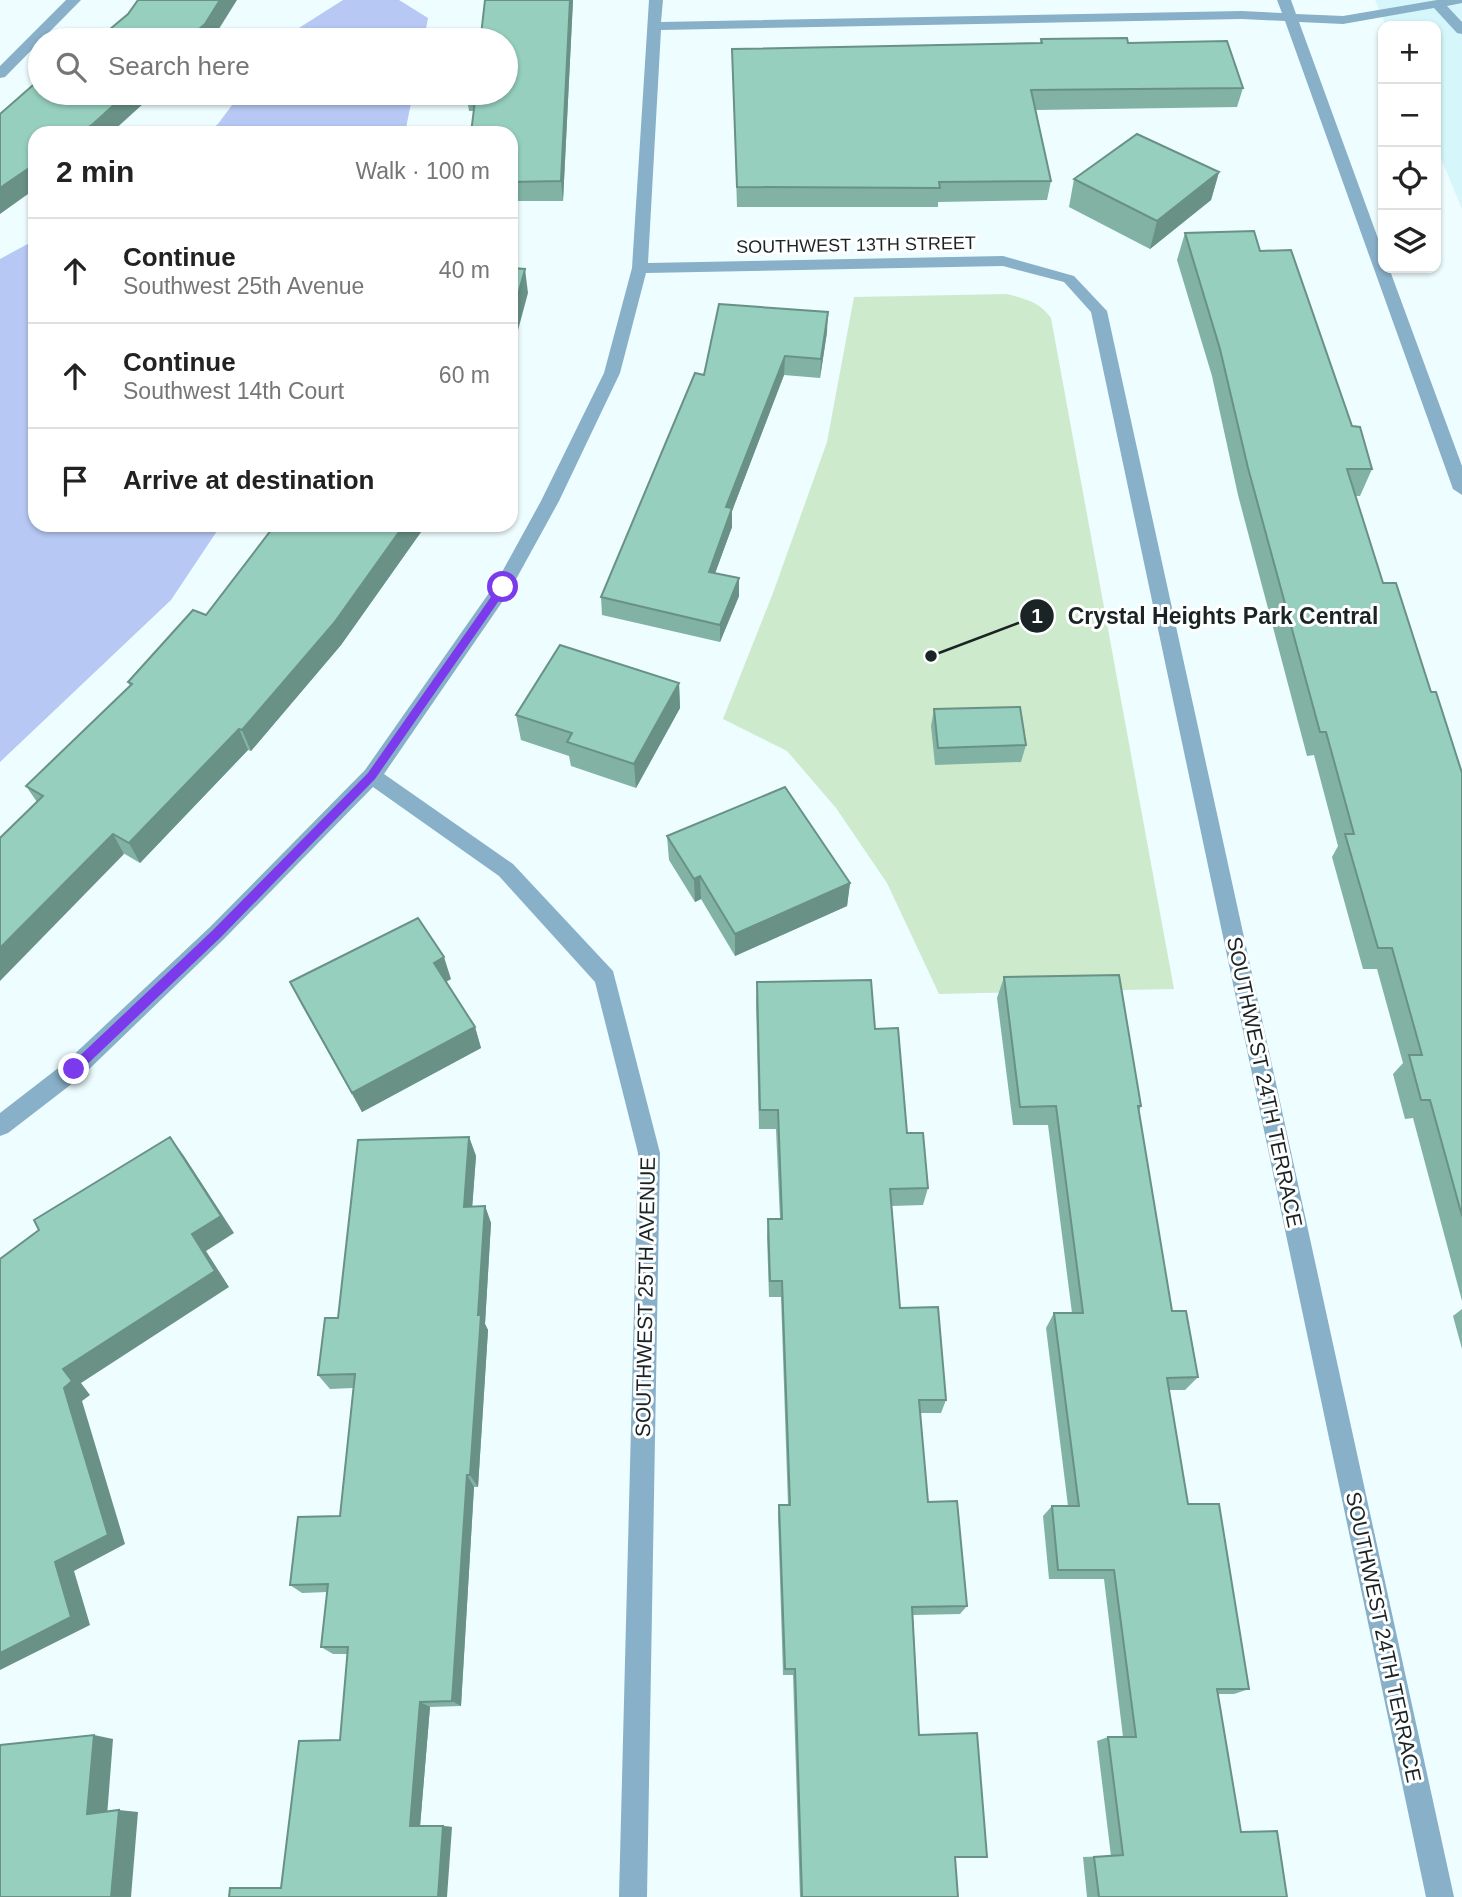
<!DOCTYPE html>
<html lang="en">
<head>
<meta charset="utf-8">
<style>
	:root { --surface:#fff; --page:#f2f2f2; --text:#222; --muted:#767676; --line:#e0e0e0 }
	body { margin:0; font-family:Arial,sans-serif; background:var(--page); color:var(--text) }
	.controls { position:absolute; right:21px; top:21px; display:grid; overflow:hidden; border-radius:14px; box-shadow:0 2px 5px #0004 }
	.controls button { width:63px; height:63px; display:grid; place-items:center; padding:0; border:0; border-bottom:2px solid var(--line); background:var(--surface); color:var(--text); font:35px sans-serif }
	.stop { position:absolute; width:21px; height:21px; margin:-16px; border:5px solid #7c3aed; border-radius:50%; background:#fff }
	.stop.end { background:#7c3aed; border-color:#fff; box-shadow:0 2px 7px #0008 }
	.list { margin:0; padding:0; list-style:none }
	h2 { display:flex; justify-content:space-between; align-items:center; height:91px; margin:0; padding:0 28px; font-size:30px }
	h2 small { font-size:23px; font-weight:400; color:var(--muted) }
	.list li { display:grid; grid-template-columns:46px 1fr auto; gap:21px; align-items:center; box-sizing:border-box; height:105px; padding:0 28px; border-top:2px solid var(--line) }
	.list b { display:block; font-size:26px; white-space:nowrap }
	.list p { margin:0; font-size:23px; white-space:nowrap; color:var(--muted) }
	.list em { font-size:23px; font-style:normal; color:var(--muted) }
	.icon { flex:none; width:38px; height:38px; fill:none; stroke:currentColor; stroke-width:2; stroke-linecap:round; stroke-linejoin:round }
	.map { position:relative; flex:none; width:1462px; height:1897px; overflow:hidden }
	.search { position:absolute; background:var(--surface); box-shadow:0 2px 5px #0004; left:28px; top:28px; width:490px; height:77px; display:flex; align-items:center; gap:18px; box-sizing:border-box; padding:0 24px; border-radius:38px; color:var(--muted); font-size:26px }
	.panel { position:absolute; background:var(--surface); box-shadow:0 2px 5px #0004; left:28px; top:126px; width:490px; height:406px; border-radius:21px }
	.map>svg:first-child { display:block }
	.built { fill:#d5f7fb }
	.green { fill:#ceeacc }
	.water { fill:#b6c8f3 }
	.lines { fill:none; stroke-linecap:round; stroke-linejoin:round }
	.minor { fill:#88b0c8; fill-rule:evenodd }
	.wall { fill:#81b2a3 }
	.shaded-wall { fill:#699185 }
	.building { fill:#96cfbe; stroke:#699185; stroke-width:2 }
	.route { fill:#7c3aed }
	.labels { text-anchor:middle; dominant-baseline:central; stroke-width:6; stroke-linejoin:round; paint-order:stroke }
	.far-street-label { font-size:18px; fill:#1b2425; stroke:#fff }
	.street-label { font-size:21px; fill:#1b2425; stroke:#fff }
	.leader { fill:none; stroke:#1b2425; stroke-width:2.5 }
	.callout-dot { fill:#1b2425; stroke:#fff; stroke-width:2.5 }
	.mark-label { font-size:21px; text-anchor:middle; font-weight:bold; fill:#fff }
	.callout-label { font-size:23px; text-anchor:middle; font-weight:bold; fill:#1b2425; stroke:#fff; stroke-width:6; stroke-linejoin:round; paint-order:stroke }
</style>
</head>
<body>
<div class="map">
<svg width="1462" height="1897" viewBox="0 0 1462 1897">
	<rect width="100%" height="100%" fill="#eefdff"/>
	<!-- built -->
	<path class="built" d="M1375,0H1462V209L1436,146V26H1386Z"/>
	<!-- green -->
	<path class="green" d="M1007,294C1026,299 1040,302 1051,318L1174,989L939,994L887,883L836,808L787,751L723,719L773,593L827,442L854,297Z"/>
	<!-- water -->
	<path class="water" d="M343,0H399L428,18L424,40H280Z
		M241,93H413L405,133H207L218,124Z
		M35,240V525H221L171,600L0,762V259Z"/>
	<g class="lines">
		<!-- minor -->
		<path class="minor" d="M66,0H81L5,77L0,78V66Z
			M649,0H663L661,22L1242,11L1282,13L1277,0H1291L1296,14L1343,16L1437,0H1462V3L1447,6L1462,22V34L1457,33L1434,8L1343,24L1299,22L1383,252V268H1389L1462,466V495L1453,489L1285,21L1242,19L661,30L648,263L1003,256L1074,276L1107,311L1454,1897H1426L1091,312L1064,282L1003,266L646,273L620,373L559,501L509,592L384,774L513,864L613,971L660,1153L647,1897H619L638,1153L595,982L499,876L373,787L224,939L82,1076L8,1133L0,1136V1113L66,1062L210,927L365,770L496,583L541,501L604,373L632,268Z"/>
	</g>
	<!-- wall -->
	<path class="wall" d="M485,0H573L563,201H511V133L474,111H469L466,93H506L481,35Z
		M1041,39L1128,43L1243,88L1237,107L1036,110L1051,181L1047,200L938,202V207H737L732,49L1040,43Z
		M1219,172L1211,200L1150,249L1069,207L1074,179Z
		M1185,233L1260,251L1352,426L1372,469L1360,496H1355L1383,583L1431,692L1462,773V1301L1413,1118L1405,1119L1393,1074L1403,1063L1377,969H1363L1332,857L1338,846L1314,755L1307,756L1238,495L1212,376L1177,260Z
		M827,332L820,378L784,375L732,511V527L715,573L739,596L720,642L602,615L601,597L704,375Z
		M311,525H424L421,532L341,645L251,751L248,750L140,863L37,802L26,786L130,686L128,682L310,528Z
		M679,683L680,708L636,788L571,766L569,756L521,740L516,715Z
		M934,709L1026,745L1021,762L935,765L931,726Z
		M667,836L850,883L847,906L735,956L701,899L695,902L669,860Z
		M1004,977L1141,1106L1139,1111L1172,1311L1198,1377L1185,1390H1169L1188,1504L1249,1689L1234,1694H1218L1241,1832L1287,1897H1087L1083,1857L1111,1856L1097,1741L1108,1737H1123L1104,1579H1049L1043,1516L1052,1506H1068L1046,1328L1054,1313H1072L1048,1125H1013L997,998Z
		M451,979L446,982L475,1027L481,1048L362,1112L301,1004L290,982Z
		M757,982L875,1029L907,1133L928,1188L923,1205L892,1206L900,1308L946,1400L941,1413H920L928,1502L967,1606L960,1614L913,1615L919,1735L987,1857H955L958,1897H800L793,1675H783L778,1515L779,1505H788L781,1297H769L767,1236L768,1219H780L776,1129H759L756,1003Z
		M469,1137L476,1156L472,1206H485L491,1223L485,1324L488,1330L478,1487H474L461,1706L430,1707L420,1826H443L452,1827L281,1888L340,1740L347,1654H333L321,1647L327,1592L302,1593L290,1585L340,1516L353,1388L330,1389L318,1375L338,1318Z
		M1462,1309V1349L1453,1316Z"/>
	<!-- shaded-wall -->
	<path class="shaded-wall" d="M220,0H237L212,40H186Z
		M570,0H573L563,201L561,181Z
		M127,93H155L111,133H80Z
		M35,164V189L0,214V188Z
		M1219,172L1211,200L1150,249L1157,221Z
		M525,269L528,293L511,356V321Z
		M828,312L827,332L820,378L821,359Z
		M785,356L784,375L732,511V527L709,590V572L726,507Z
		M404,525H424L421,532L341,645L251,751L242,730Z
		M739,578V596L720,642V625Z
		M679,683L680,708L636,788L634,764Z
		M239,729L248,750L140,863L129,843Z
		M113,834L124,854L0,981V948Z
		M700,876L701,899L695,902L694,879Z
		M850,883L847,906L735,956V934Z
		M444,957L451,979L441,984L434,963Z
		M475,1027L481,1048L362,1112L352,1093Z
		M170,1137L184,1156L234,1233L206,1251L229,1287L81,1383L90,1395L82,1401L125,1544L74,1571L90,1625L0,1670V1653L55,1562L64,1388L63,1369L192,1234Z
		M469,1137L476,1156L471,1224L464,1207Z
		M485,1206L491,1223L485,1324L488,1330L478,1487L470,1475L478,1315Z
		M467,1475L474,1487L461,1706L452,1701Z
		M420,1702L430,1707L420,1827L410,1826Z
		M94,1735L113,1739L107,1816L87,1814Z
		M119,1810L138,1812L131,1897H111Z
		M443,1826L452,1827L447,1897H438Z"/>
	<!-- building -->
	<path class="building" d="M138,0H220L205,24L186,40H97L128,14Z
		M485,0H570L561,181L511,182V133H471L476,93H506V40H475L476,36L481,35Z
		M1127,38L1128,43L1227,41L1243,88L1031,90L1051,181L939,182L940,188L737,187L732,49L1042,43L1041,39Z
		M40,79V93H127L93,124L80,133H35V164L0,188V114Z
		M1137,134L1219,172L1157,221L1074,179Z
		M1254,231L1260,251L1291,250L1352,426L1360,427L1372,469H1347L1383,583H1396L1431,692H1436L1462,773V1216L1430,1100H1421L1409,1055H1422L1392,948H1378L1345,834H1354L1326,732H1320L1248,468L1220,349L1185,233Z
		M511,268L525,269L511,321Z
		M719,304L828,312L821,359L785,356L726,507L732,508L709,572L739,578L720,625L601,597L695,373L704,375Z
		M275,525H301L310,528L311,525H404L334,623L242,730L239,729L129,843L113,834L0,948V838L43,796L26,786L132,684L128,682L193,610L206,615Z
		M560,645L679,683L634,764L567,742L572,733L516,715Z
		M1020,707L1026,745L938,748L934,709Z
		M785,787L850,883L735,934L700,876L694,879L667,836Z
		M418,918L444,957L434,963L475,1027L352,1093L290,982Z
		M1119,975L1141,1106H1138L1172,1311H1186L1198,1377L1167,1378L1188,1504H1219L1249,1689H1217L1241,1832L1277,1831L1287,1897H1099L1094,1857L1123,1855L1108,1737H1136L1114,1570H1058L1052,1506H1079L1054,1313H1083L1056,1106L1020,1107L1004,977Z
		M871,980L875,1029L898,1028L907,1133H923L928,1188L890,1189L900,1308L938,1307L946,1400H919L928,1502L957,1501L967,1606L912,1607L919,1735L977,1733L987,1857H955L958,1897H802L795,1669H785L779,1505H790L782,1281H770L768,1219H782L778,1110H760L757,982Z
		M170,1137L221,1216L192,1234L215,1271L63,1369L72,1381L64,1388L108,1535L55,1562L71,1617L0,1653V1259L39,1230L34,1220Z
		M469,1137L464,1207L485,1206L478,1315H481L470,1475H467L452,1701L420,1702L410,1826H443L438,1897H229L230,1888H281L299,1741L340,1740L348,1647H321L328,1584L290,1585L298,1517L340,1516L355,1374L318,1375L325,1318H338L358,1140Z
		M94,1735L87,1814L119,1810L111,1897H0V1745Z"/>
	<!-- route -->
	<path class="route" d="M503,583L508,587L507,589L375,779L221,937L78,1073H70V1065L213,930L368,773L500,584Z"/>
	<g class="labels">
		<!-- far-street labels -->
		<g class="far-street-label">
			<text transform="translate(856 245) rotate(-1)">SOUTHWEST 13TH STREET</text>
		</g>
		<!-- street labels -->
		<g class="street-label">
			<text transform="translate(1265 1082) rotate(78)">SOUTHWEST 24TH TERRACE</text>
			<text transform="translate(645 1297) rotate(-89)">SOUTHWEST 25TH AVENUE</text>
			<text transform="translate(1384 1637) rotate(78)">SOUTHWEST 24TH TERRACE</text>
		</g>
	</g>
	<!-- callouts -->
	<path class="leader" d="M931 656L1037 616"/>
	<g class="callout-dot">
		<circle cx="931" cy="656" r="7"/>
		<circle cx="1037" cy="616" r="18"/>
	</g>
	<g class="mark-label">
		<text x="1037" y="623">1</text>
	</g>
	<g class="callout-label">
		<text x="1223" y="624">Crystal Heights Park Central</text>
	</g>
</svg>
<div class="controls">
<button>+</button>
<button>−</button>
<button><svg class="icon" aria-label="locate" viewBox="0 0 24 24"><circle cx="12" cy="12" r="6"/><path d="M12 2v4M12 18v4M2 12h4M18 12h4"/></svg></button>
<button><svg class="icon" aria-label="layers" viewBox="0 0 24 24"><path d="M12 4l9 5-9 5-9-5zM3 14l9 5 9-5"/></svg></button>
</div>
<div class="stop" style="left:503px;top:587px"></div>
<div class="stop end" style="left:74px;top:1069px"></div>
<div class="search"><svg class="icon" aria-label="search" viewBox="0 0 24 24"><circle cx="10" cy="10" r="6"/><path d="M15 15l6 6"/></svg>Search here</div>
<section class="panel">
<h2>2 min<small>Walk · 100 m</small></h2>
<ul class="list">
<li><svg class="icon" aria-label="ahead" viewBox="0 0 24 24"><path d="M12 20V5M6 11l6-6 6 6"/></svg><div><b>Continue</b><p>Southwest 25th Avenue</p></div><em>40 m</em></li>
<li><svg class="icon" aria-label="ahead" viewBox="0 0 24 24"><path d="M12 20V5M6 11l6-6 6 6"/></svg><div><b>Continue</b><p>Southwest 14th Court</p></div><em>60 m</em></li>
<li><svg class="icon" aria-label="arrive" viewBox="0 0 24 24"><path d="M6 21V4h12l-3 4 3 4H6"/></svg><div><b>Arrive at destination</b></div></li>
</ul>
</section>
</div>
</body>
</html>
